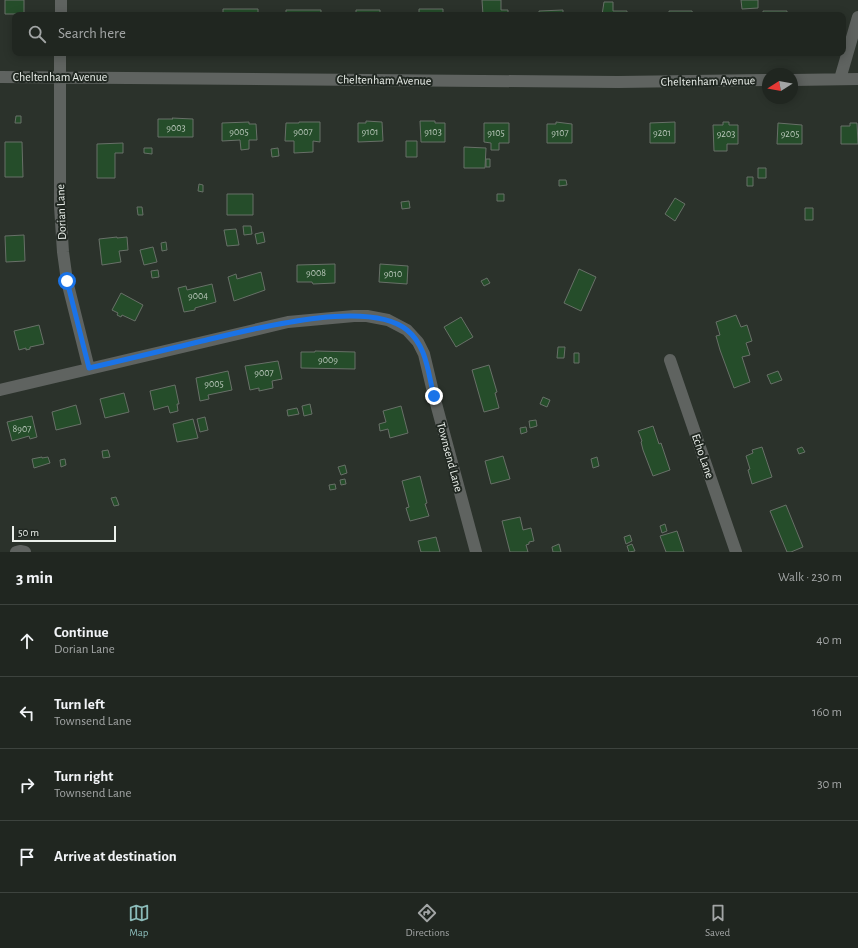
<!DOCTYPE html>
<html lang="en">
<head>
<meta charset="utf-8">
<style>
	:root { --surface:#202620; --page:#282e29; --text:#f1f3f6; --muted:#a2a5a5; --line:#3d433e; --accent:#8bbbb9 }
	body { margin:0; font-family:"Alegreya Sans",sans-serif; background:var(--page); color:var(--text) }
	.compass { position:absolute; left:762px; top:68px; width:36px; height:36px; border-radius:50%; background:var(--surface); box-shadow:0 2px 10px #0003; rotate:259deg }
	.scale { position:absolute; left:12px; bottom:10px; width:104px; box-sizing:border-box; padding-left:4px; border:2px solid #ebf0eb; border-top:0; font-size:11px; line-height:14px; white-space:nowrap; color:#ebf0eb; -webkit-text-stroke:3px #212822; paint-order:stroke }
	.stop { position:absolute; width:12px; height:12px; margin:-9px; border:3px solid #1a73e8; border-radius:50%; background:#fff }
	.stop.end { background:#1a73e8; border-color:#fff; box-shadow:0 1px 4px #0008 }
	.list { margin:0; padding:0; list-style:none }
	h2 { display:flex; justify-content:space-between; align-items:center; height:52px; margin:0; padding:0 16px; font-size:17px }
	h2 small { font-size:13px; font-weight:400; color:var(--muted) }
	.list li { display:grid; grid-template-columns:26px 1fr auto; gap:12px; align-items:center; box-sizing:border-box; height:72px; padding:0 16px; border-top:1px solid var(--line) }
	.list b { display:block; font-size:15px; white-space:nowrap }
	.list p { margin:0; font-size:13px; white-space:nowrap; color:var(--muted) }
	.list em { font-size:13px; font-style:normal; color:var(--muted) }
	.icon { flex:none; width:22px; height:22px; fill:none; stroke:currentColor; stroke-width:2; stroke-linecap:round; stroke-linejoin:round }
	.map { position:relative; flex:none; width:858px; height:552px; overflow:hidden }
	.search { position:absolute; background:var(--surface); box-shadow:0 2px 10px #0003; left:12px; right:12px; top:12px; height:44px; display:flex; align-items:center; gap:10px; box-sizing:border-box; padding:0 14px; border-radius:8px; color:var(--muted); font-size:15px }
	.sheet { height:340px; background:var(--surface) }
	nav { display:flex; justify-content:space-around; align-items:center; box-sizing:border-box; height:56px; border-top:1px solid var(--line); background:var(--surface); font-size:11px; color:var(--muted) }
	nav a { display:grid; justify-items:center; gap:2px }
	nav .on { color:var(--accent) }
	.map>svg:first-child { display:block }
	.building { fill:#254d2a; stroke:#687068 }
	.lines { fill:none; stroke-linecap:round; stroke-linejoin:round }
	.minor { stroke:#5f6360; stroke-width:12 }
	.route { stroke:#1a73e8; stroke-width:5 }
	.labels { text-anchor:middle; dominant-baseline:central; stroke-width:4; stroke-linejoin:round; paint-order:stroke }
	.number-label { font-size:10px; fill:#bac7bb }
	.street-label { font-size:12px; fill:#ebf0eb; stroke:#212822 }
</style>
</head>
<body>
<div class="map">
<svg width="858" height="552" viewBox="0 0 858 552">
	<rect width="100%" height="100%" fill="#2b322b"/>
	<!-- building -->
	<path class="building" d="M5,0H24V14H5Z
		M482,0H501V10H508V15H483Z
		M741,0H758V8L742,9Z
		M604,2H613V11H627V15H602Z
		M223,9H258V15H223Z
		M419,9H443V15H419Z
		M286,10H321V15H286Z
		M356,10H380V15H356Z
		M563,10V15H539V11Z
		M669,11H692L693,15H669Z
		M763,11H787V15H763Z
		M159,13H193V15H159Z
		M16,116H21V123H15Z
		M172,118L193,119V137H158V119H173Z
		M366,121L382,122L383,141L358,142V123H366Z
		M420,121H435V123H445V142H421Z
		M249,122V124H256L257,140H249V149L241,150L240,140L222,141V123Z
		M299,122H320V142L313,141V152L294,153V141H285L286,123H299Z
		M556,122L572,124V143H547V124H556Z
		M675,122V143H650V123Z
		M723,122H729V125H738V144H727V151H714L713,125H723Z
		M484,123H509V143H499V150H491V143L484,142Z
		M778,123L802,125V144H777Z
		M850,123H857L858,144H841V126H850Z
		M406,141H417V157H406Z
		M5,142H22L23,177H5Z
		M123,143V153H115V178H97V144Z
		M464,147L486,148L485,168H464Z
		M144,148H152V154L144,153Z
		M278,148L279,156L272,157L271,149Z
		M486,159H490V167H486Z
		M758,168H766V178H758Z
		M747,177H753V186H747Z
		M559,180H566L567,185L559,186Z
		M199,184L203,185V192L198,191Z
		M227,194H253V215H227Z
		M497,194H504V201H497Z
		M675,198L685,204L675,221L665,214Z
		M409,201L410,208L402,209L401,202Z
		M137,207H142L143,215H138Z
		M805,208H813V220H805Z
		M243,226H251L252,234L244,235Z
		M236,229L239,245L227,246L224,230Z
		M263,232L265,242L257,244L255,234Z
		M24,235L25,261L6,262L5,236Z
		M117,237V238L127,237L128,250L119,251L121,262L102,265L99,239Z
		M166,242L167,250L162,251L161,243Z
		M153,247L157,262L144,265L140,250Z
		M335,264V283L313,284L312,282H297V265Z
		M380,264L408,266L407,284L379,282Z
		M579,269L596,277L581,311L564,303Z
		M158,270L159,277L152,278L151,271Z
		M261,272L265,290L234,301L228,277L236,274L237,279Z
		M487,278L490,283L484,286L481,281Z
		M212,284L216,302L195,308V310L184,312L178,288L186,286L187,290Z
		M121,293L143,305L135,321L122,315L121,317L117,315L118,313L112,310Z
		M736,315L741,327L747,325L752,341L746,343L750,355L742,357L750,382L734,388L720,350L716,336L720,335L716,322Z
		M461,317L473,337L456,347L444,327Z
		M39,325L44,344L30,347V349L26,350V348L19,350L14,331Z
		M558,347H565L564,358H557Z
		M315,351L355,352V369L301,368V352H315Z
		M574,353H579V363H574Z
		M278,361L282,379L272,381L273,388L259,391V388L250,390L245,366Z
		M489,365L497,392L495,393L499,408L484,412L472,370Z
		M228,371L232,390L208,395L209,399L200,401L196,378Z
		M778,371L782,380L771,384L767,375Z
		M175,385L179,404H177L178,411L170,413L168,406L154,410L150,391Z
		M124,393L129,412L105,418L100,399Z
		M543,397L550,400L547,407L540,404Z
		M310,404L312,414L304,416L302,406Z
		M76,405L81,424L56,430L52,412Z
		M401,406L408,433L390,438L388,429L380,431L379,424L386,422L383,411Z
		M297,408L299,414L288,416L287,410Z
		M32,416L37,437L30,439L29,436L12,441L7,422Z
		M205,417L208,430L200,432L197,419Z
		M193,419L198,438L177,442L173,424Z
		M536,420L537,426L530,428L529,421Z
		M653,426L659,444L661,443L670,470L653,476L643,450L641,442L642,441L638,431Z
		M526,427L527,432L521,434L520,428Z
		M762,447L772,477L752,484L748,470L750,469L746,456L753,453L752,450Z
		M802,447L805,452L799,454L797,449Z
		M108,450L110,457L103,458L102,451Z
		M503,456L510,479L491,484L485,461Z
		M42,457V458L48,457L50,463L34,468L32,459Z
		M597,457L599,466L593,468L591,459Z
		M65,459L66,465L61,467L60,460Z
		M345,465L347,473L341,475L338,467Z
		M420,476L427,503L425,504L429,516L410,521L406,508L409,507L402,481Z
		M345,479L346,484L341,485L340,480Z
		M335,484L336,489L330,490L329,485Z
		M116,497L119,505L114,506L111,498Z
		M786,505L803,547L791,552H787L770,511Z
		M520,517L523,530L531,528L534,541L529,542V544L526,545L528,552H510L502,521Z
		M665,524L667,531L662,533L660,526Z
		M677,531L684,552H666L660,536Z
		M630,535L632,541L626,544L624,537Z
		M436,537L440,552H421L418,541Z
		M559,544L561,552H553L552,547Z
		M632,544L635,551L629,552L627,546Z"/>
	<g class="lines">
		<!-- minor -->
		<path class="minor" d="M61,15V0
			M60,53V206L63,252L67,281L89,369
			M0,77L618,82L768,80
			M840,79L858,17
			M792,80L858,79
			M670,360L736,552
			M0,390L288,322L354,316H367L388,320L407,330L418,342L424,354L434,396L476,552
			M16,552L20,551L25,552"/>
	</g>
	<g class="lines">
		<!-- route -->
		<path class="route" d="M67,281L89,368C125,360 161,351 198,342C246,331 367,297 407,330C427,346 428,374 434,396"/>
	</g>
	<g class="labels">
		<!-- number labels -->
		<g class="number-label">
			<text x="176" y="128">9003</text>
			<text x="239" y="132">9005</text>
			<text x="303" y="132">9007</text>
			<text x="370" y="132">9101</text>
			<text x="433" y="132">9103</text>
			<text x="496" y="133">9105</text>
			<text x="560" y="133">9107</text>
			<text x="662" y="133">9201</text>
			<text x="726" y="134">9203</text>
			<text x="790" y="134">9205</text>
			<text x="316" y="273">9008</text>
			<text x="393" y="274">9010</text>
			<text x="198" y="296">9004</text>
			<text x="328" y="360">9009</text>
			<text x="264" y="373">9007</text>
			<text x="214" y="384">9005</text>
			<text x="22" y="429">8907</text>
		</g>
		<!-- street labels -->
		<g class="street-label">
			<text x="60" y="77">Cheltenham Avenue</text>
			<text transform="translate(384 80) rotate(1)">Cheltenham Avenue</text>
			<text transform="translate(708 81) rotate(-1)">Cheltenham Avenue</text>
			<text transform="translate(61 212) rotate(-92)">Dorian Lane</text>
			<text transform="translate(703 456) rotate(71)">Echo Lane</text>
			<text transform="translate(450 457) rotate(75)">Townsend Lane</text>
		</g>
	</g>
</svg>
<svg class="compass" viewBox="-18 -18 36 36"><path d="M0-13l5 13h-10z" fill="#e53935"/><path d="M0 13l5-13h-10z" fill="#a2a5a5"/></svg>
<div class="scale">50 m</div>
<div class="stop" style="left:67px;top:281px"></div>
<div class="stop end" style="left:434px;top:396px"></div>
<div class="search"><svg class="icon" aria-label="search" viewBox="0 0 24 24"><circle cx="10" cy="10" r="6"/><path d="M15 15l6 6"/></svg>Search here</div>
</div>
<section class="sheet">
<h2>3 min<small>Walk · 230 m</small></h2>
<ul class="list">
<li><svg class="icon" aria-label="ahead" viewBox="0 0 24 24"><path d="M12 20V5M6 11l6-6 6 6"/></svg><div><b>Continue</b><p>Dorian Lane</p></div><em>40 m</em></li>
<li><svg class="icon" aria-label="left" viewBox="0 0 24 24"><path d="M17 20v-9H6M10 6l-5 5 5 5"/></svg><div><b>Turn left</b><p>Townsend Lane</p></div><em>160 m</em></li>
<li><svg class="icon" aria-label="right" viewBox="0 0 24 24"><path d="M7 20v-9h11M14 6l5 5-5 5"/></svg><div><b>Turn right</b><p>Townsend Lane</p></div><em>30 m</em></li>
<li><svg class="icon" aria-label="arrive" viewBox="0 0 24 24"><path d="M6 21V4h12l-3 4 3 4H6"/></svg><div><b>Arrive at destination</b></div></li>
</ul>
</section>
<nav>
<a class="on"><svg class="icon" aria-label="map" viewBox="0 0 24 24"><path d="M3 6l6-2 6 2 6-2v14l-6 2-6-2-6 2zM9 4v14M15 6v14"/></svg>Map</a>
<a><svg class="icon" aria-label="directions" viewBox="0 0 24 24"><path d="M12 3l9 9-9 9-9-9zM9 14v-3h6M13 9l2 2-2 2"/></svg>Directions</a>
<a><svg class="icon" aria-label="saved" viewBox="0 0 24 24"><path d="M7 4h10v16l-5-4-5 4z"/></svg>Saved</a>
</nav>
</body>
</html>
